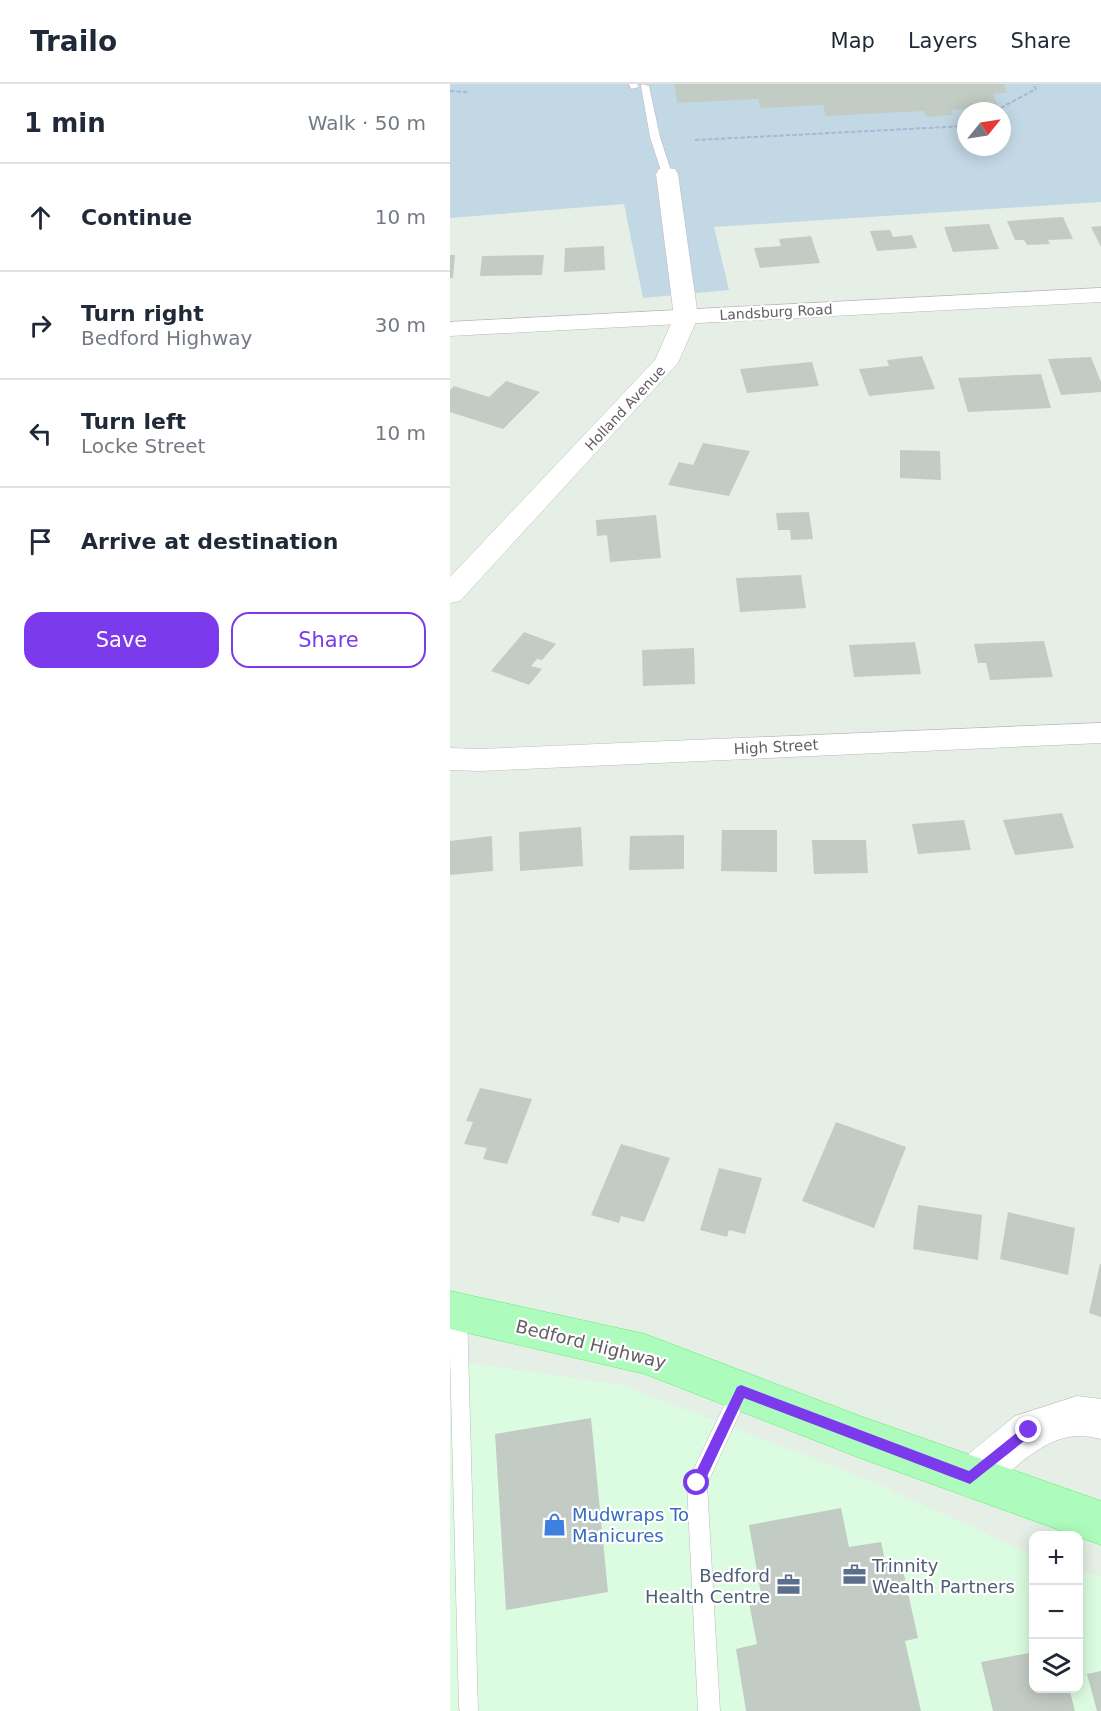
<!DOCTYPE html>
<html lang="en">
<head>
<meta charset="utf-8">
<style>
	:root { --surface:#fff; --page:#f2f2f3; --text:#1f2937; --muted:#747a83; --line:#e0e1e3; --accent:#7c3aed }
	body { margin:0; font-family:"DejaVu Sans",sans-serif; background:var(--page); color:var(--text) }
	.controls { position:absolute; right:18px; bottom:18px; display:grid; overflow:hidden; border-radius:12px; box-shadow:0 3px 15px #0003 }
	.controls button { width:54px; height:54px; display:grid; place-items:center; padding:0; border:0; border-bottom:2px solid var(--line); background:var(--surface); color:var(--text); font:30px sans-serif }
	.compass { position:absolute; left:507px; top:18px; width:54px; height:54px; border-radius:50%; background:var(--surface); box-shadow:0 3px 15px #0003; rotate:60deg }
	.stop { position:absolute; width:18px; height:18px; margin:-14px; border:4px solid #7c3aed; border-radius:50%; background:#fff }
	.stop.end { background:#7c3aed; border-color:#fff; box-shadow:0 2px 6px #0008 }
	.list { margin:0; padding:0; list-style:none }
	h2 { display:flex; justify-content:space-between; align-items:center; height:78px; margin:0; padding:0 24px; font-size:26px }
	h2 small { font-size:20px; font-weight:400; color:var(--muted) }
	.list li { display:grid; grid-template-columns:39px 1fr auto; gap:18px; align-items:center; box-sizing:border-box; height:108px; padding:0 24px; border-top:2px solid var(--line) }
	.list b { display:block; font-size:22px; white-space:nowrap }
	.list p { margin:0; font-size:20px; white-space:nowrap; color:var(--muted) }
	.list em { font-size:20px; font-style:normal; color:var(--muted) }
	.actions { display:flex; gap:12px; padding:18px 24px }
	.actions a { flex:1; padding:14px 0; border:2px solid var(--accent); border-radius:18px; text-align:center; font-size:21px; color:var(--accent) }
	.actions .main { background:var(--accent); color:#fff }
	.icon { flex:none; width:33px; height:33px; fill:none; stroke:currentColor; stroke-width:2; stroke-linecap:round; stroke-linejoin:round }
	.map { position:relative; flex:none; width:651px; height:1627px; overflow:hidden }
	header { display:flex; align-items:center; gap:36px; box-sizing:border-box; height:84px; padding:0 30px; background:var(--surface); border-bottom:2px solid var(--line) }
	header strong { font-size:28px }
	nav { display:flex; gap:33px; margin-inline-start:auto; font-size:21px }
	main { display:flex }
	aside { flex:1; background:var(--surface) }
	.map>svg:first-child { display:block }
	.commercial { fill:#dcfce1 }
	.green { fill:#c3d8e5; fill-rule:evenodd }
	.building { fill:#c3ccc4 }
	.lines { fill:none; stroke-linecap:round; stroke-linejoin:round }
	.lane-casing { stroke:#beb7be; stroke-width:1 }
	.street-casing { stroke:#beb7be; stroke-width:1 }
	.secondary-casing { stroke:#c0b8c0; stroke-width:1 }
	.primary-casing { stroke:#61ec6d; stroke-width:1 }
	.path { stroke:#a6b8d6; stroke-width:2; stroke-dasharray:4.5 2; stroke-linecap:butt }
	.lane { fill:#fff; fill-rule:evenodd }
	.street { fill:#fff; fill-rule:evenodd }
	.secondary { fill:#fff; fill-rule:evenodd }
	.primary { fill:#adfcbd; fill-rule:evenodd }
	.route { fill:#7c3aed }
	.labels { text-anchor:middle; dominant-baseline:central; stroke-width:4.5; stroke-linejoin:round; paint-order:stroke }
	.far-street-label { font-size:14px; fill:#645d65; stroke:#fff }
	.street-label { font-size:15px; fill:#645d65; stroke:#fff }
	.near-street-label { font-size:18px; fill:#645d65; stroke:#fff }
	.near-shop-label { font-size:18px; fill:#366cbe; stroke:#fff; text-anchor:start }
	.near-service-label { font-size:18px; fill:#4e5e75; stroke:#fff; text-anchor:start }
</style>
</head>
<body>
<header>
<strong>Trailo</strong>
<nav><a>Map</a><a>Layers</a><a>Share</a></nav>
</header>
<main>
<aside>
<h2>1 min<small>Walk · 50 m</small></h2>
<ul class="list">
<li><svg class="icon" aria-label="ahead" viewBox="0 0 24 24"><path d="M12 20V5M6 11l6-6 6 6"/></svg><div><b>Continue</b></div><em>10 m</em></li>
<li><svg class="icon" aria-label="right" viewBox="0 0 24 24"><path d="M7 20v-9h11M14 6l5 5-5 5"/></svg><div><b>Turn right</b><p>Bedford Highway</p></div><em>30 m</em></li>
<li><svg class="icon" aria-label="left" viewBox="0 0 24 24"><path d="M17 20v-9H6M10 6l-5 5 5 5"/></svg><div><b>Turn left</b><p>Locke Street</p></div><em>10 m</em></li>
<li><svg class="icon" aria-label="arrive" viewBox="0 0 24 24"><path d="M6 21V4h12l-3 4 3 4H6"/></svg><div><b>Arrive at destination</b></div></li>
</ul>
<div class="actions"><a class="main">Save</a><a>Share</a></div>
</aside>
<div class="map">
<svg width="651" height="1627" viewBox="0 0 651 1627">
	<rect width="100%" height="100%" fill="#e5efe6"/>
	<!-- commercial -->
	<path class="commercial" d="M0,1276L172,1301L414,1394L583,1471L584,1604H628L629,1486L651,1493V1627H0Z"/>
	<!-- green -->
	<path class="green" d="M0,0H651V118L264,143L279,206L193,214L174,120L0,134ZM516,27H552V63H516Z"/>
	<!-- building -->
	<path class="building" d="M224,0H554L557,9L543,10L549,23L501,26L503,31L476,33L474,27L376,32L373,21L310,24L308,15L227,19Z
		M613,133L623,155L598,156L600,160L577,161L574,156H565L557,137Z
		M539,140L549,165L503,168L494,143Z
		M651,142V163L641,143Z
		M440,146L443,153L462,151L467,164L427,167L420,147Z
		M361,152L370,179L310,184L304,164L331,162L329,155Z
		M154,162L155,186L114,188L115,164Z
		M0,171H5L3,194H0Z
		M94,171L92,191L30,192L32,172Z
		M472,272L485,305L419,312L409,285L439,282L437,276Z
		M641,273L651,298V308L611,311L598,275Z
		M362,278L369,302L297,309L290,285Z
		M591,290L601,324L518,328L508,294Z
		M56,297L90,308L53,345L0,328V306L4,302L39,313Z
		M253,359L300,367L279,412L218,401L229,378L243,381Z
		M450,366L490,367L491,396L450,394Z
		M359,428L363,455L341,456L340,446H328L326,429Z
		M206,431L211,474L160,478L157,451L147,452L146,436Z
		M351,491L356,524L290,528L286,494Z
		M74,548L106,560L92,576L87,575L81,582L92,585L79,601L41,587Z
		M594,557L603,593L540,596L536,579H528L524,560Z
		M465,558L471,590L404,593L399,561Z
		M244,564L245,600L193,602L192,566Z
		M612,729L624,764L565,771L553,736Z
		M514,736L521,766L468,770L462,740Z
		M131,743L133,782L70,787L69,748Z
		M272,746H327V788L271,787Z
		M234,751V785L179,786L180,752Z
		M42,752L43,787L0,791V757Z
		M362,756H416L418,789L364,790Z
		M30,1004L82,1015L57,1080L33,1075L37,1064L14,1060L23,1038L16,1037Z
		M386,1038L456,1063L424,1144L352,1117Z
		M171,1060L220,1074L194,1138L171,1132L169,1139L141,1131Z
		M269,1084L312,1094L295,1150L279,1146L277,1153L250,1146Z
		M468,1121L532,1131L528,1176L463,1165Z
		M558,1128L625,1144L618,1191L550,1175Z
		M650,1180H651V1233L639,1229Z
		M141,1334L158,1508L56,1526L45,1350Z
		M391,1424L399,1463L431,1458L436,1480L451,1477L468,1554L455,1557L471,1627H296L286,1565L307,1560L299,1519L312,1516L299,1441Z
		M584,1568V1604H619L625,1627H543L531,1578Z
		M651,1587V1627H647L637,1590Z"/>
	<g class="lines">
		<defs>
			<path id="lane" d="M179,0H187L189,3L181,5Z
				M192,0L199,2L210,53L222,90L220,92L212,90L200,53L191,2Z
				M8,1219L14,1222L17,1228L28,1627H10L9,1624L0,1271V1226L2,1222Z
				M291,1298L298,1301L300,1307L257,1400L270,1627H248L237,1399L284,1301Z"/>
			<path id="street" d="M651,204V218L0,252V238Z
				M651,639V659L30,687L0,686V664L30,665Z
				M627,1312L651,1315V1355C644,1354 635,1351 628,1352C583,1354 559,1398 520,1414L506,1408L500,1394L506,1380L565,1332Z"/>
			<path id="secondary" d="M217,84L225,85L228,90L248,233L228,279L10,517L0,519V493L205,276L224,233L206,90L209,85Z"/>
			<path id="primary" d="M0,1207L195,1250L410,1332L651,1417V1461L410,1374L195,1290L0,1245Z"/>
		</defs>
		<!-- lane casing -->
		<use href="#lane" class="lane-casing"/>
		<!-- street casing -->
		<use href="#street" class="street-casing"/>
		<!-- secondary casing -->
		<use href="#secondary" class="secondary-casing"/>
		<!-- primary casing -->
		<use href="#primary" class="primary-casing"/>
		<!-- path -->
		<path class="path" d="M0,7L17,8
			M545,27L586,5L583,0
			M245,56L516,42"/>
		<!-- lane -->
		<use href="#lane" class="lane"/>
		<!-- street -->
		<use href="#street" class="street"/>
		<!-- secondary -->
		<use href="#secondary" class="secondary"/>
		<!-- primary -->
		<use href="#primary" class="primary"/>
	</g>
	<!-- route -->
	<path class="route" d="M291,1301L519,1387L575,1342H583L585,1346L583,1350L520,1400L294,1314L252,1403L247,1405L243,1403L241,1399L243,1394L287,1303Z"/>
	<!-- icons -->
	<defs>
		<symbol id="shop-bare" viewBox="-9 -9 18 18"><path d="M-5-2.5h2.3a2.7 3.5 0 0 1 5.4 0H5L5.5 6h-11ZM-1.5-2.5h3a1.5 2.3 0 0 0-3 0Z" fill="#3f7fe0" stroke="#fff" stroke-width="2.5" paint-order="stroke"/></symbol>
		<symbol id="office-bare" viewBox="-9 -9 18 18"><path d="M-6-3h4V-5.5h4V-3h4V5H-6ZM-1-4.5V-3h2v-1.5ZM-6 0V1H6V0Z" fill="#5c6f8a" stroke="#fff" stroke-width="2.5" paint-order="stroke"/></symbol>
	</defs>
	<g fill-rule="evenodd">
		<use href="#shop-bare" x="88" y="1424" width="33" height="33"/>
		<use href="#office-bare" x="388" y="1474" width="33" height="33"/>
		<use href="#office-bare" x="322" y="1484" width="33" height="33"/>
	</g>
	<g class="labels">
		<!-- far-street labels -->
		<g class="far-street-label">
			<text transform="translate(326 228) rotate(-3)">Landsburg Road</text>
			<text transform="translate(175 324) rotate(-47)">Holland Avenue</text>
		</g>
		<!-- street labels -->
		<g class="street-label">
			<text transform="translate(326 663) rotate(-3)">High Street</text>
		</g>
		<!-- near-street labels -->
		<g class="near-street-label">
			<text transform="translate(141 1260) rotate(14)">Bedford Highway</text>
		</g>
		<!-- near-shop labels -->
		<g class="near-shop-label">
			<text x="122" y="1430">Mudwraps To<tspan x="122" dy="21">Manicures</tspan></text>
		</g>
		<!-- near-service labels -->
		<g class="near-service-label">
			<text x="422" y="1481">Trinnity<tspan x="422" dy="21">Wealth Partners</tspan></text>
			<text x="320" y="1491" text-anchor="end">Bedford<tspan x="320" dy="21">Health Centre</tspan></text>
		</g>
	</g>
</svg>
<div class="controls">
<button>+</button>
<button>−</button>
<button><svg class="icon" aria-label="layers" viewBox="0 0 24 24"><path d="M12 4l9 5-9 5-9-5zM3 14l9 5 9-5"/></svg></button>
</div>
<svg class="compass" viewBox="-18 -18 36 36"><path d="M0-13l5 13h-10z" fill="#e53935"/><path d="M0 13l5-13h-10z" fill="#747a83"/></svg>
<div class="stop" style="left:247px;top:1399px"></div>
<div class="stop end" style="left:579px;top:1346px"></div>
</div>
</main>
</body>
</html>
